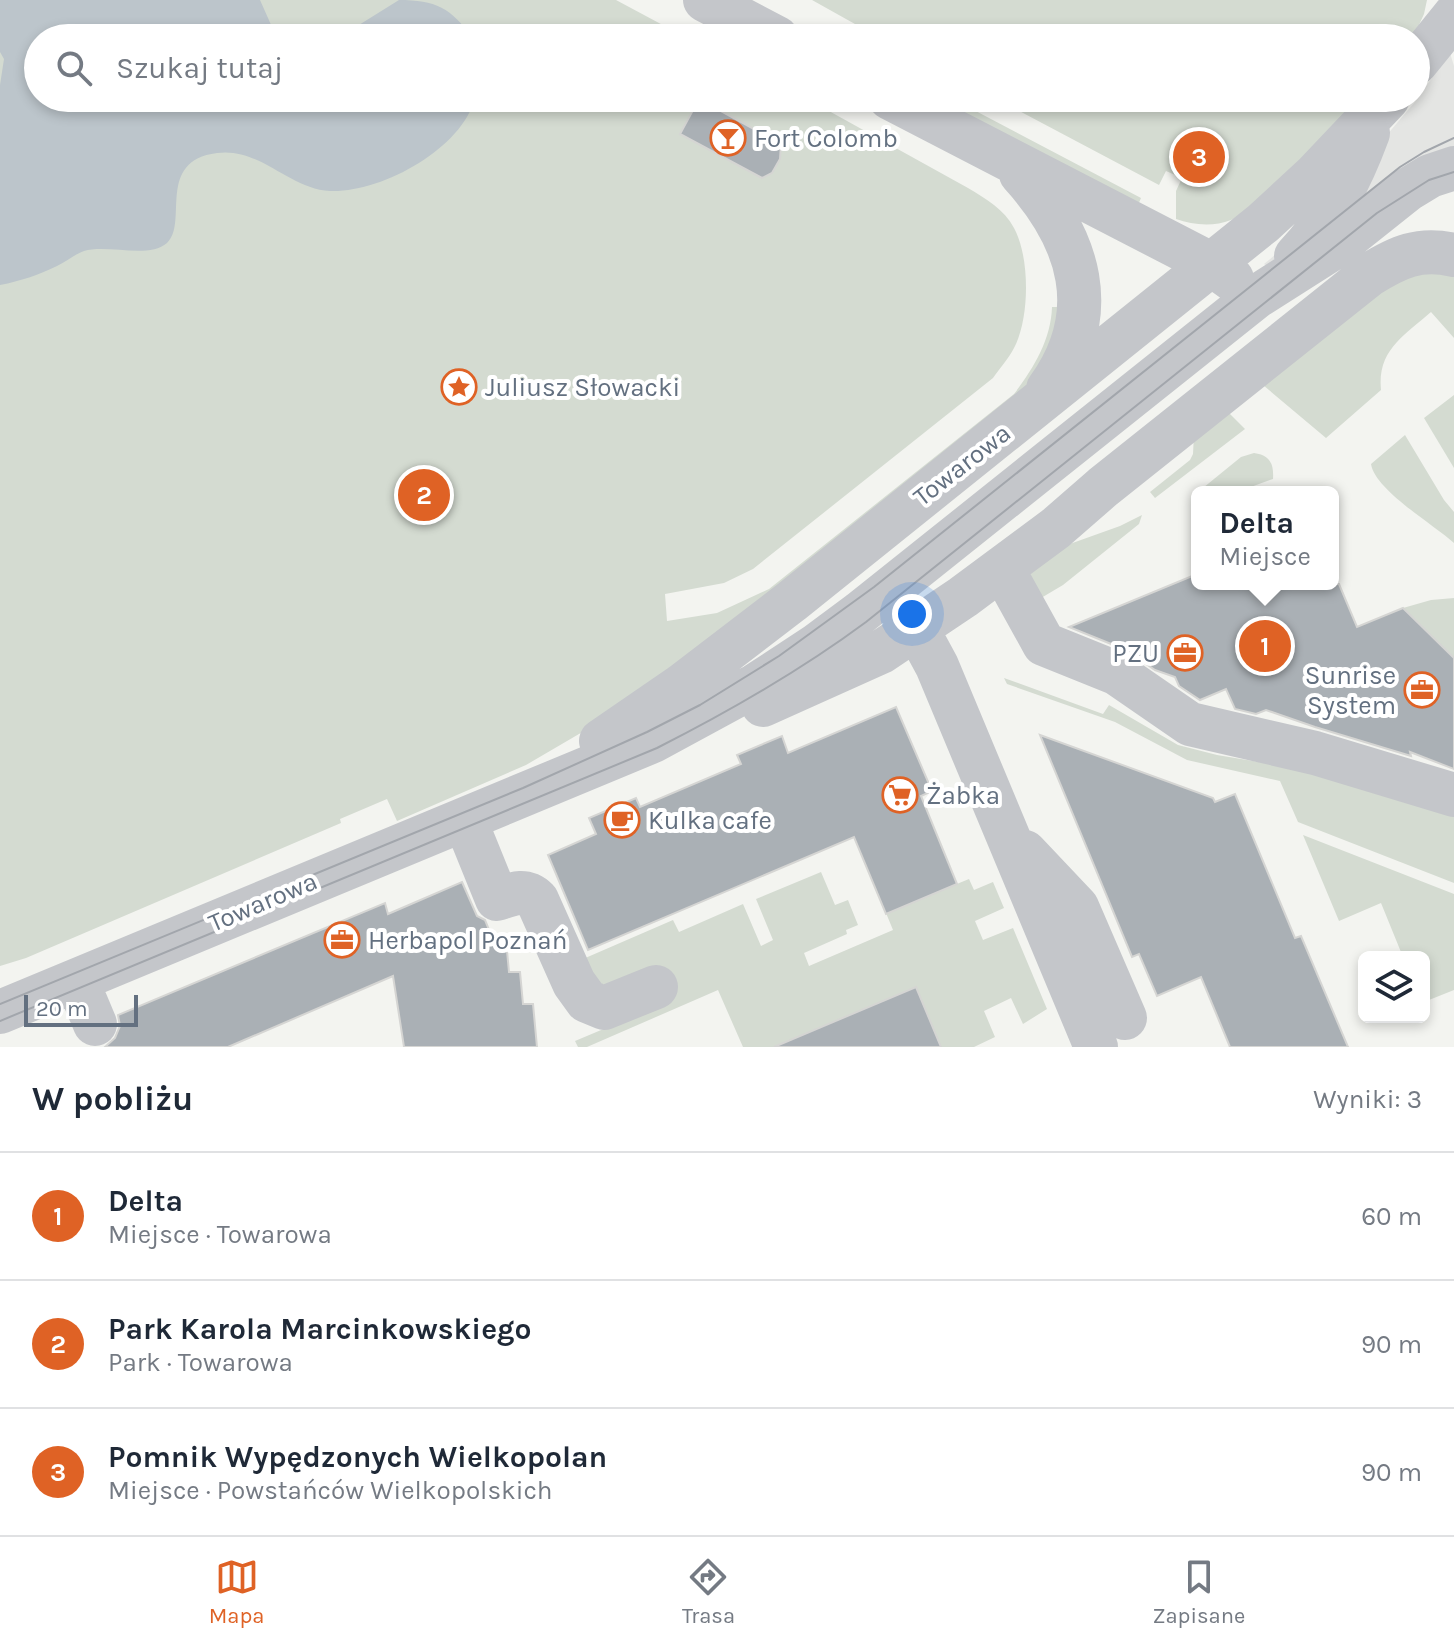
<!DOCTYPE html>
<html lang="pl">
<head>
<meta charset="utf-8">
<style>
	:root { --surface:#fff; --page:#f2f2f3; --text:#1f2937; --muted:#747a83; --line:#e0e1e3; --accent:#df6225 }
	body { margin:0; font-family:Karla,sans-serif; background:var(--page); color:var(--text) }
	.controls { position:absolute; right:24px; bottom:24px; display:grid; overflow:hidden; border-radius:12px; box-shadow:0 4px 12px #0003 }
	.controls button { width:72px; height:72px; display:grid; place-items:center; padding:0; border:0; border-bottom:2px solid var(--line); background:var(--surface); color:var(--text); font:40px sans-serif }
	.scale { position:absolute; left:24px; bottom:20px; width:114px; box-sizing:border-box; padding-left:8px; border:4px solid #637080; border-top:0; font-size:22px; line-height:28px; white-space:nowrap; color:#637080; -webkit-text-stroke:6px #fff; paint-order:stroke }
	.you { position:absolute; left:912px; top:614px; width:28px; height:28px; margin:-20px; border:6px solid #fff; border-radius:50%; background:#1a73e8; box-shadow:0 0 0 12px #1a73e833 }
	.badge { display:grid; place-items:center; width:52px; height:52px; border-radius:50%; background:var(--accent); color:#fff; font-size:26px; font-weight:700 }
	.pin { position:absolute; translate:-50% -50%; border:4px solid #fff; box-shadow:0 2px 8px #0006 }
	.popup { position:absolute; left:1191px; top:486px; width:148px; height:104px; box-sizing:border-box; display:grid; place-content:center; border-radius:12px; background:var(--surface); filter:drop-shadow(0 2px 6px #0005); font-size:26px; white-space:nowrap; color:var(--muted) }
	.popup b { font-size:30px; color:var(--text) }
	.popup::after { content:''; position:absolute; left:50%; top:100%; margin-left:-16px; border:16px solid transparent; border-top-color:var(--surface) }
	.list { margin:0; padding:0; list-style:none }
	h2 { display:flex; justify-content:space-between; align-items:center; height:104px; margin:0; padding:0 32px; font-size:34px }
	h2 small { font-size:26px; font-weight:400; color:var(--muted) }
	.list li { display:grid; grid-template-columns:52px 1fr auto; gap:24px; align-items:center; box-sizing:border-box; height:128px; padding:0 32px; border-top:2px solid var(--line) }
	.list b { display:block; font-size:30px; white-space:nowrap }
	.list p { margin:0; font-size:26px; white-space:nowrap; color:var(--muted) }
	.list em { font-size:26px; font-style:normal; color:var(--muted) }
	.icon { flex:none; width:44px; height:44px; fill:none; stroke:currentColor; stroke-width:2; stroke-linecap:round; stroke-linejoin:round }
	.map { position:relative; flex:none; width:1454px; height:1047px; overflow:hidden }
	.search { position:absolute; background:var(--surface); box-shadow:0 4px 12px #0003; left:24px; right:24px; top:24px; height:88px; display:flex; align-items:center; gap:20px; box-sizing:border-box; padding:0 28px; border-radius:44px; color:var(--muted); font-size:30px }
	.sheet { height:488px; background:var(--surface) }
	nav { display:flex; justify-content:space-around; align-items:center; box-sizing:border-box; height:112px; border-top:2px solid var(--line); background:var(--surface); font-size:22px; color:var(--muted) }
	nav a { display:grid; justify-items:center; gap:4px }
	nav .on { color:var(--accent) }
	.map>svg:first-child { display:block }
	.built { fill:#e4e5e3 }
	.green { fill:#d4dbd1 }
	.water { fill:#bcc5cb }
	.building { fill:#aab0b5; stroke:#d5d5d3; stroke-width:2 }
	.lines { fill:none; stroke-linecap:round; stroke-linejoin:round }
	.minor { stroke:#c4c6ca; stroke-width:44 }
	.tram { stroke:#a2a6ac; stroke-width:2 }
	.labels { text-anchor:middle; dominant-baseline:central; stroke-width:8; stroke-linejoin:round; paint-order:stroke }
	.poi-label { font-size:26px; fill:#637080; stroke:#fff; text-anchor:start }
	.street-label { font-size:26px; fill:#637080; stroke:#fff }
</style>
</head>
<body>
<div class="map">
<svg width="1454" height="1047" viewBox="0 0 1454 1047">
	<rect width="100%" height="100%" fill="#f3f4f0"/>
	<!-- built -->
	<path class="built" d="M1450,53L1454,66V181L1301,291L1264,264L1298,236L1324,209L1414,103Z"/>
	<!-- green -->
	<path class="green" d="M0,0H616L687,38H38V98H799L829,111L968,188C986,199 1004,209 1014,228C1030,257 1030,318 1014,348C1009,358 1000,368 993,378L753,569L724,583L665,594L667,621L717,613L769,589L1014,394C1033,369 1051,340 1052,307H1063L1035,383L632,703L526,765L397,821L387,799L340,819L341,823L26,958L0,966Z
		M812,0H1427L1424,14L1413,38H880Z
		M934,98H951L1141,198L1138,205Z
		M995,98H1364C1332,130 1270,204 1231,220C1213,227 1193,225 1176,219V191L1182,178L1166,171L1159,185Z
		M1454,270V338L1431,312C1404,336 1377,350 1381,390L1326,438L1257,380L1404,272Z
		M1454,395V468L1424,418Z
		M1223,407L1245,429L1155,498L1150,492L1190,460L1193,454L1194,434Z
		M1405,435L1444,500L1454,512V543C1433,524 1375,490 1371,464Z
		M1254,453C1270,455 1274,464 1273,479L1237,492H1198L1241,457Z
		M1142,515L1139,524L1063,585L1036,601C1028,586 1027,569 1039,555L1120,526Z
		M1454,598V658L1403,608L1431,600Z
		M1004,678L1103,714L1109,705L1178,745L1217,755L1313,771L1454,810V883L1298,822L1280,781L1187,760L1115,722L1007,684Z
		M1303,835L1454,894V990L1424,1002V957H1403L1381,903L1339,921Z
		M821,872L835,905L848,900L858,925L846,930L847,934L804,953L809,966L893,930L886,913L969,879L974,890L993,882L1004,908L975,921L983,940L1013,928L1047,1009L1023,1024L1011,998L984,1011L995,1037L974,1047H941L916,987L774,1047H743L718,990L587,1047H578L575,1041L663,1004L596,982L583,959L673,920L679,932L743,904L761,946L773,940L756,899Z"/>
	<!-- water -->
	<path class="water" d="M0,0H260L272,27L284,38H38V98H475C462,149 381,193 330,191C289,189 260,147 217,153C155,161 189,223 167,243C149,259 107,244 84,251C75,254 66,262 57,266C38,275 21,281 0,285V85L4,59L0,52Z
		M399,0C435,0 452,8 472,38H338Z"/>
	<!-- building -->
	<path class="building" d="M699,99L781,144L780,159L772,173L762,178L680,134Z
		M1197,574V584H1339L1357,627L1403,608L1454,658V769L1410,752L1411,756L1315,727L1266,710L1256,714L1235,709L1226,689L1200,700L1179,686L1175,677L1155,670L1126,650L1069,627Z
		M896,707L932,791L921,796L957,884L886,914L854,837L588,950L548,855L596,834L589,818L636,798L640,807L741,764L737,755L782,736L788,753Z
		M1040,735L1213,798L1215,802L1235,794L1295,938L1301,936L1348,1047H1230L1201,977L1157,996L1139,954L1132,957Z
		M462,882L477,916L485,920L494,942L506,940L509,972H520L523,1004H533L537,1047H404L393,976L228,1047H105L115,1038L120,1026L118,1015L385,903L388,914Z
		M916,987L941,1047H774Z"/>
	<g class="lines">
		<!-- minor -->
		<path class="minor" d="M705,0L777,38
			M1416,63L1454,16
			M890,98L1211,264L1232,279
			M1021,174C1080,239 1103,313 1048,389
			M1296,256C1330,220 1351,179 1368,133
			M1002,568L1044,644L1116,673L1190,724L1315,753L1454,795
			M897,606L917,629L937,666L1096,1047
			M763,705L881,652L963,597L1056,528L1103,487L1369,275C1398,257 1419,247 1454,255
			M601,741L681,686L792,601L1263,223L1315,175L1388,98
			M465,820L497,899C512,894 525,888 537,900L574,983L587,1001L604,1008L656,987
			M1025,852L1077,907L1125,1018
			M77,981L95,1024
			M0,1012L653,741L756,685L817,645L860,613L1256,297L1338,245L1407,190L1430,176L1454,168"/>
		<!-- tram -->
		<path class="tram" d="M0,1004L523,788L647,732L700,705L779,656L874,587L1400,167L1424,152L1454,138
			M0,1021L657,748C730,711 800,671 866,622L1377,213L1429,180L1454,172"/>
	</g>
	<!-- icons -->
	<defs>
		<symbol id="bar-ring" viewBox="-11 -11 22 22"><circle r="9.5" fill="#fff" stroke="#df6225" stroke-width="1.5"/><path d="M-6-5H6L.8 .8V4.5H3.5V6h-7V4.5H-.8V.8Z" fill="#df6225"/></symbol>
		<symbol id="sight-ring" viewBox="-11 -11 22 22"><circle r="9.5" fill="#fff" stroke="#df6225" stroke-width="1.5"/><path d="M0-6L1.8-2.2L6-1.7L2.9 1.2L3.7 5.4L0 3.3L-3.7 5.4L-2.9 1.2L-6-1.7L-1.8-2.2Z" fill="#df6225"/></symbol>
		<symbol id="office-ring" viewBox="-11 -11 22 22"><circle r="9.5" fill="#fff" stroke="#df6225" stroke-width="1.5"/><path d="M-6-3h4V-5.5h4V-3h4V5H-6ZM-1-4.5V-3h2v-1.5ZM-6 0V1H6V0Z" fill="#df6225"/></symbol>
		<symbol id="supermarket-ring" viewBox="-11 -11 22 22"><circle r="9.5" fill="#fff" stroke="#df6225" stroke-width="1.5"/><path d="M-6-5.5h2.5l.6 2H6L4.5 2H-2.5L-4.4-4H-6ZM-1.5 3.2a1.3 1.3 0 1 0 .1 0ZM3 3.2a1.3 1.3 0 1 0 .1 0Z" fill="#df6225"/></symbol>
		<symbol id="cafe-ring" viewBox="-11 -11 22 22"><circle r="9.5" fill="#fff" stroke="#df6225" stroke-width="1.5"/><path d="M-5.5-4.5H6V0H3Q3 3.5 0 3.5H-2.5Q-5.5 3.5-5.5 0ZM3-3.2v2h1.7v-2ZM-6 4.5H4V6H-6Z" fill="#df6225"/></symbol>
	</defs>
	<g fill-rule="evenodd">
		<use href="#bar-ring" x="708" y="118" width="40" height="40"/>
		<use href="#sight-ring" x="439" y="367" width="40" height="40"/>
		<use href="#office-ring" x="1165" y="633" width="40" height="40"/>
		<use href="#office-ring" x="1402" y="670" width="40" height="40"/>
		<use href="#supermarket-ring" x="880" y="775" width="40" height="40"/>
		<use href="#cafe-ring" x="602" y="800" width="40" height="40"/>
		<use href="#office-ring" x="322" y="920" width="40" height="40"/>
	</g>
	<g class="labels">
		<!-- poi labels -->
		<g class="poi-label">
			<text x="754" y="138">Fort Colomb</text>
			<text x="485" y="387">Juliusz Słowacki</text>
			<text x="1159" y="653" text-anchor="end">PZU</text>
			<text x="1396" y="675" text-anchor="end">Sunrise<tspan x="1396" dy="30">System</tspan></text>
			<text x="926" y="795">Żabka</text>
			<text x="648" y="820">Kulka cafe</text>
			<text x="368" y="940">Herbapol Poznań</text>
		</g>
		<!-- street labels -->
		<g class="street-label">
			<text transform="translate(962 465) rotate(-38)">Towarowa</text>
			<text transform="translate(263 902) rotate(-23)">Towarowa</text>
		</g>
	</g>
</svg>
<div class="controls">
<button><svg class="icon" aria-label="layers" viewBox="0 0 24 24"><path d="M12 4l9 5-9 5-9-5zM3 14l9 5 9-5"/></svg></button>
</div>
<div class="scale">20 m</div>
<div class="you"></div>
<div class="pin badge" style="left:1265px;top:646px">1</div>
<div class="popup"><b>Delta</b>Miejsce</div>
<div class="pin badge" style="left:424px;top:495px">2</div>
<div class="pin badge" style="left:1199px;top:157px">3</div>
<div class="search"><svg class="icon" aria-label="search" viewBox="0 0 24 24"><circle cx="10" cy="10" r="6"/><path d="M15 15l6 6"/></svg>Szukaj tutaj</div>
</div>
<section class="sheet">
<h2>W pobliżu<small>Wyniki: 3</small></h2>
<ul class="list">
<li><span class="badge">1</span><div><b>Delta</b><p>Miejsce · Towarowa</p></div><em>60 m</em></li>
<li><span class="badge">2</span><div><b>Park Karola Marcinkowskiego</b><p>Park · Towarowa</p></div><em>90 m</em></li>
<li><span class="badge">3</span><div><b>Pomnik Wypędzonych Wielkopolan</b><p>Miejsce · Powstańców Wielkopolskich</p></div><em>90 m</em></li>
</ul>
</section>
<nav>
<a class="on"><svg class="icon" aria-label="map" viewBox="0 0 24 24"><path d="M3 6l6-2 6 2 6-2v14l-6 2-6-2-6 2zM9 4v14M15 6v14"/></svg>Mapa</a>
<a><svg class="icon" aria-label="directions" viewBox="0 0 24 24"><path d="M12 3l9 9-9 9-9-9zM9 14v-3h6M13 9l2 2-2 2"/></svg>Trasa</a>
<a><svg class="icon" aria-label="saved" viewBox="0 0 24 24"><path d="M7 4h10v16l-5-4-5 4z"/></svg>Zapisane</a>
</nav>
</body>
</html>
